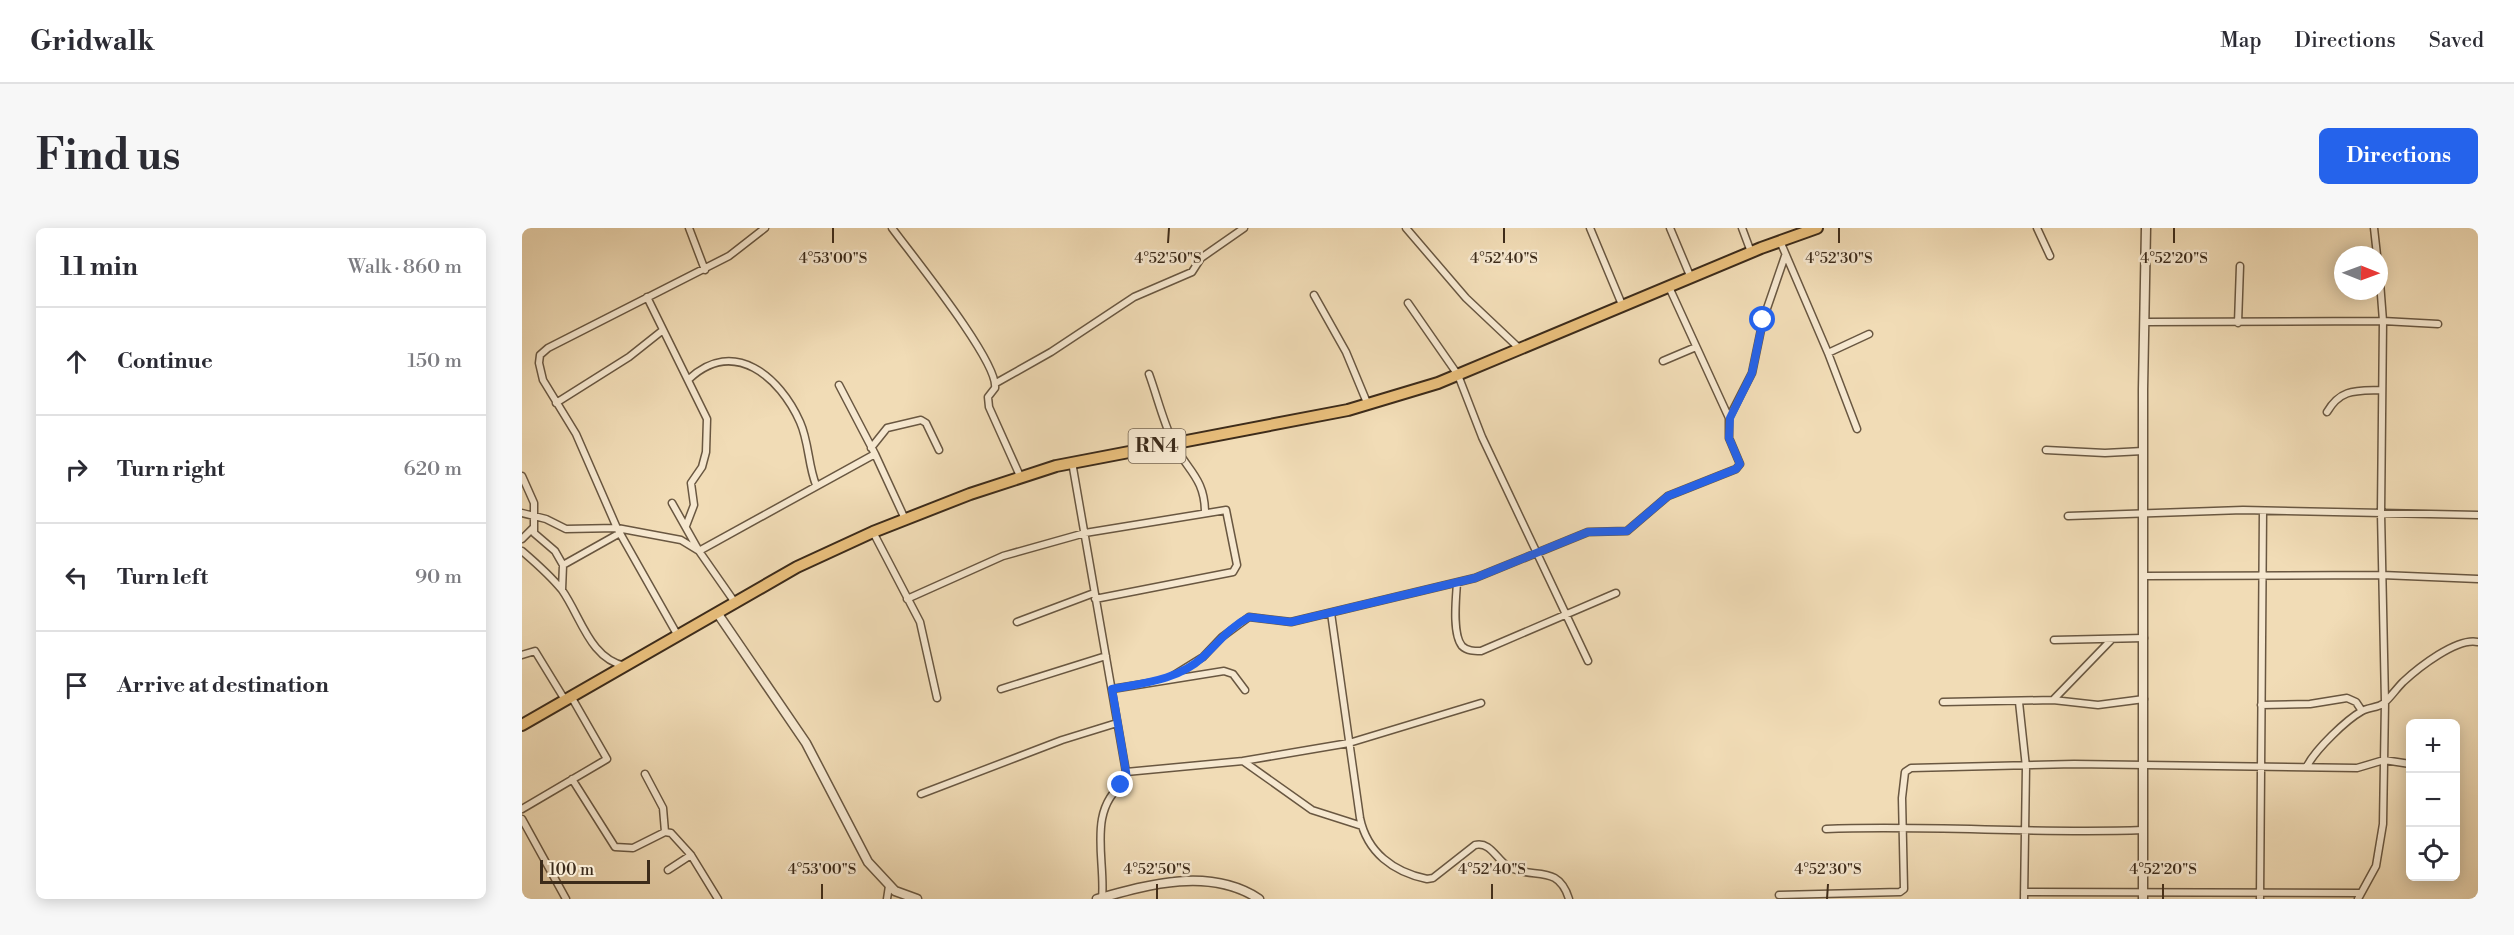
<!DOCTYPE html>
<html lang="en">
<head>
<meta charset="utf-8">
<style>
	:root { --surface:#fff; --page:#f7f7f7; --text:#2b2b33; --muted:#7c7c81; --line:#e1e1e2; --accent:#2563eb }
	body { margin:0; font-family:"Libre Bodoni",serif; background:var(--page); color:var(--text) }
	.controls { position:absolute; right:18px; bottom:18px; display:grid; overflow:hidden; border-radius:9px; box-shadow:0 3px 15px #0003 }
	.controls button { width:54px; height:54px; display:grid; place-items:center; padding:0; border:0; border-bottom:2px solid var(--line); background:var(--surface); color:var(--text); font:30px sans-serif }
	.compass { position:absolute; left:1812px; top:18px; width:54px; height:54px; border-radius:50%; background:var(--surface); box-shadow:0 3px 15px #0003; rotate:91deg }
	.scale { position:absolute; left:18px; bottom:15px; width:110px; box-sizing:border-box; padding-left:6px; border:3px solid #3c2b1a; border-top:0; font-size:16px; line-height:21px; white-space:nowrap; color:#3c2b1a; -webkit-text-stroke:4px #f6e8d0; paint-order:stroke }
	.stop { position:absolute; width:18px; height:18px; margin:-14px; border:4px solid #2563eb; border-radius:50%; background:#fff }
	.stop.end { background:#2563eb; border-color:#fff; box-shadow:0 2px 6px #0008 }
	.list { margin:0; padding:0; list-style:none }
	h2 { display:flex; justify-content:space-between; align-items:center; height:78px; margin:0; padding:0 24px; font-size:26px }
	h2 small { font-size:20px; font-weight:400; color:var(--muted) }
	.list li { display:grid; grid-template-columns:39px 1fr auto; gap:18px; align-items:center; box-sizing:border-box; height:108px; padding:0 24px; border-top:2px solid var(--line) }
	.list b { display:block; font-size:22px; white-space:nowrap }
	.list em { font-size:20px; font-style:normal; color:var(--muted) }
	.icon { flex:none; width:33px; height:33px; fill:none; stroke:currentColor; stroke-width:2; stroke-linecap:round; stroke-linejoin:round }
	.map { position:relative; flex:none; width:1956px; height:671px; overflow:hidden; border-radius:9px }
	header { display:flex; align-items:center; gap:36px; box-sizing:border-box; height:84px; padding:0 30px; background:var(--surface); border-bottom:2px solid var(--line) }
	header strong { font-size:28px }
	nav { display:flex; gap:33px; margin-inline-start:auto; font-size:21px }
	.intro { display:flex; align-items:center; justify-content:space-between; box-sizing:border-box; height:144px; padding:0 36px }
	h1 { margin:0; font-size:42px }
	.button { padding:15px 27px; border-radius:9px; background:var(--accent); color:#fff; font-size:21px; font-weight:700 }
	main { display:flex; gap:36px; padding:0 36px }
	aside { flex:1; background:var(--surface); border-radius:9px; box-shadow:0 3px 15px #0003 }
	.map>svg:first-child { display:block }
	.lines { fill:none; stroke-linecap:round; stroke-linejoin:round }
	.minor-casing { stroke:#695741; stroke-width:9 }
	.tertiary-casing { stroke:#695741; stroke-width:11 }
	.trunk-casing { stroke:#3c2b1a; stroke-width:14 }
	.minor { stroke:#f6e8d0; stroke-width:6 }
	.tertiary { stroke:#f6e8d0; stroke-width:8 }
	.trunk { stroke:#e8be7b; stroke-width:10 }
	.route { stroke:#2563eb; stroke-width:8 }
	.ticks { fill:none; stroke:#3c2b1a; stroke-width:2 }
	.labels { text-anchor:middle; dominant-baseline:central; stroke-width:5; stroke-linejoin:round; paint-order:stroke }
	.shield { fill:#f6e8d0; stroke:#746451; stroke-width:1.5 }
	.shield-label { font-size:20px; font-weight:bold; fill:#3c2b1a }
	.ticks-label { font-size:15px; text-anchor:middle; fill:#3c2b1a; stroke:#f6e8d0; stroke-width:5; stroke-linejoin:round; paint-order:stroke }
</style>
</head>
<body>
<header>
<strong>Gridwalk</strong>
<nav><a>Map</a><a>Directions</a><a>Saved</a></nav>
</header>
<div class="intro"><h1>Find us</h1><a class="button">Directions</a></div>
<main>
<aside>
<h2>11 min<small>Walk · 860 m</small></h2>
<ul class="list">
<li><svg class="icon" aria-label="ahead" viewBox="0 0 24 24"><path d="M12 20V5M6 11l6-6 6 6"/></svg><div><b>Continue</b></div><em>150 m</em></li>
<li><svg class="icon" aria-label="right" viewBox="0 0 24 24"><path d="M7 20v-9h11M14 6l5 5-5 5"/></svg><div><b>Turn right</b></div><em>620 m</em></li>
<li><svg class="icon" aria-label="left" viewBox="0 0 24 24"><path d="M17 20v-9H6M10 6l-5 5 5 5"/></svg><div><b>Turn left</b></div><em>90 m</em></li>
<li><svg class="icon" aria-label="arrive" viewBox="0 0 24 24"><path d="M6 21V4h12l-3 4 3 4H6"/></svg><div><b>Arrive at destination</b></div></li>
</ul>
</aside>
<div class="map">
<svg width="1956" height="671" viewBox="0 0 1956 671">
	<rect width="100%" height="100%" fill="#f1dcb6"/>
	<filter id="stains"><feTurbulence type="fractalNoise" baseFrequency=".00333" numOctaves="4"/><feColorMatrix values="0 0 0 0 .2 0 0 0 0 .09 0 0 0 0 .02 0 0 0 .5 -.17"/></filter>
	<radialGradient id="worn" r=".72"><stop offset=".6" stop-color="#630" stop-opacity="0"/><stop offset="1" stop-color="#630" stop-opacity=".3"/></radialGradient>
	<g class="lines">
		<defs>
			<path id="minor" d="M167,0L183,42
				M370,0C389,26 477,134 473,160L466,169L467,179L498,248
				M884,0L944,70L998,121
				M1068,0L1101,79
				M1148,0L1169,50
				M1220,0L1229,24
				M1515,0L1528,28
				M1852,0L1855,27
				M1258,13L1306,125L1347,106
				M1147,59L1207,190
				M792,67L824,124L846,177
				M125,69L185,191L184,224L180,239L169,255L172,277L164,298
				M886,75L936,147L960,209L1066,433
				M1622,94L1861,93L1916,96
				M1716,95L1718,38
				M1306,125L1335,201
				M1141,133L1174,119
				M627,146C635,168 641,193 651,214C664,242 683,249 683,285
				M167,151C212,109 258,149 278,194C287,214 286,237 294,257
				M474,155L529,124L612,69L670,44L679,30L722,0
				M317,157L353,226L383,291
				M34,175L107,129L141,102
				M1805,184C1819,160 1835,163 1860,162
				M349,220L365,200L399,192L404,195L417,222
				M1524,222L1583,225L1621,223
				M550,234L604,544L603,554C564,582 584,632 580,671
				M0,248L12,275V305L33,323L41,337L40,362
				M150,275L177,323L214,376
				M0,285L24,291L44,301L95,300L159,312L177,323L353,226
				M1546,288L1721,282L1956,287
				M351,304L398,394L415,470
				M0,311L11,300
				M0,323C14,335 28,347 40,362C59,389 68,431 103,438
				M41,337L98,305
				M1622,348L1860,347L1956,351
				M935,355C934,370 930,406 940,418C945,423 952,423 959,423L1094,365
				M385,371L481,328L563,305L704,282L715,337L711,344L573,371
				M809,385L838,590C845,624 871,644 905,651L911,650L953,617C969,613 975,633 987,639C1011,652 1036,635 1047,671
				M495,394L572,365
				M156,408L95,300L54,206L21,152L17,135L18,127L26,120L207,28L243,0
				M1532,412L1622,410
				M0,427L13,423L43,472
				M644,452L681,429L700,409L727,389L769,394L953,350L1066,304L1105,303L1146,268L1214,241L1218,236L1207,210V190L1230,145L1241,92L1263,28
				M479,461L584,428
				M590,461L702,443L711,446L723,462
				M1531,472L1576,477L1622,471
				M1421,474L1531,472L1590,411
				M1497,474L1504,539L1502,671
				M1739,477L1788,476L1825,470L1834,474L1840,483
				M721,533L827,515L959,475
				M1785,538C1794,521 1824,492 1840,483C1847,479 1856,480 1862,475C1869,469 1874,461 1881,454C1896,440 1935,409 1956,414
				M604,544L721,533L790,582L840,598
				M123,546L141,580L143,604
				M50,551L93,619L111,620L143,604L149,605L169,627L196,671
				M399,566L540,512L595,495
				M0,581L85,531L50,470
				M0,591L44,671
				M1304,601C1410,597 1516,606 1621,602
				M146,642L169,627
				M1502,664L1839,665
				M1257,667L1378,664L1382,661L1380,570L1383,544L1389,540L1552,536L1835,540L1862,532L1888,536
				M365,671L367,658
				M1738,671L1741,283
				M1836,671L1854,638L1861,596L1863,474L1859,285L1861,93L1857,41"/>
			<path id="tertiary" d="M196,386L284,515L346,634L373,663L395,671
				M575,671C628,656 688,639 737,671
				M1621,671V161L1624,0"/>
			<path id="trunk" d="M0,497L275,339L351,304L448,266L534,238L826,182L916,155L1239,20L1295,0"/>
		</defs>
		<!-- minor casing -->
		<use href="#minor" class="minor-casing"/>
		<!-- tertiary casing -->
		<use href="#tertiary" class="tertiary-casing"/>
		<!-- trunk casing -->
		<use href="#trunk" class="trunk-casing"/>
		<!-- minor -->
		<use href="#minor" class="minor"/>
		<!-- tertiary -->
		<use href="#tertiary" class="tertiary"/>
		<!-- trunk -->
		<use href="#trunk" class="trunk"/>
	</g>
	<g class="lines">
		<!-- route -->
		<path class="route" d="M599,557L605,552L604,544L590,461C622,455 656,452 681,429C696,415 708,399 727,389L769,394L953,350L1066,304L1105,303L1146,268L1214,241L1218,236L1207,210L1208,190L1230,145L1241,92"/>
	</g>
	<!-- ticks -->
	<path class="ticks" d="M311,15V0M646,15L647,0M982,15V0M1317,15V0M1652,15V0M300,671V656M635,671V656M970,671V656M1305,671L1306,656M1641,671V656"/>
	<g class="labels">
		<!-- shield labels -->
		<rect class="shield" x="606.5" y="201" width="57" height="34" rx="4.5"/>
		<g class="shield-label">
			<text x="635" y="218">RN4</text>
		</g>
	</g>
	<g class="ticks-label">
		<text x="311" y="35">4°53'00"S</text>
		<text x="646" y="35">4°52'50"S</text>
		<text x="982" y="35">4°52'40"S</text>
		<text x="1317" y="35">4°52'30"S</text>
		<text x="1652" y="35">4°52'20"S</text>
		<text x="300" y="646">4°53'00"S</text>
		<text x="635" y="646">4°52'50"S</text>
		<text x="970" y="646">4°52'40"S</text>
		<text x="1306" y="646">4°52'30"S</text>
		<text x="1641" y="646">4°52'20"S</text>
	</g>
	<rect width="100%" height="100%" filter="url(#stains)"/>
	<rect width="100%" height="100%" fill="url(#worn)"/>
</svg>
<div class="controls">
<button>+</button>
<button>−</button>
<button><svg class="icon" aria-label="locate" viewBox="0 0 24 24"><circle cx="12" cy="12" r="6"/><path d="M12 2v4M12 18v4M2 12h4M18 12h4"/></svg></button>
</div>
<svg class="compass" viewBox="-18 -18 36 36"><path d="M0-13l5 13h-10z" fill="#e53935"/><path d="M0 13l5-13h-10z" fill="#7c7c81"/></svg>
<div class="scale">100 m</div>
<div class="stop" style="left:1241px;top:92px"></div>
<div class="stop end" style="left:599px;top:557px"></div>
</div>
</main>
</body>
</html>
